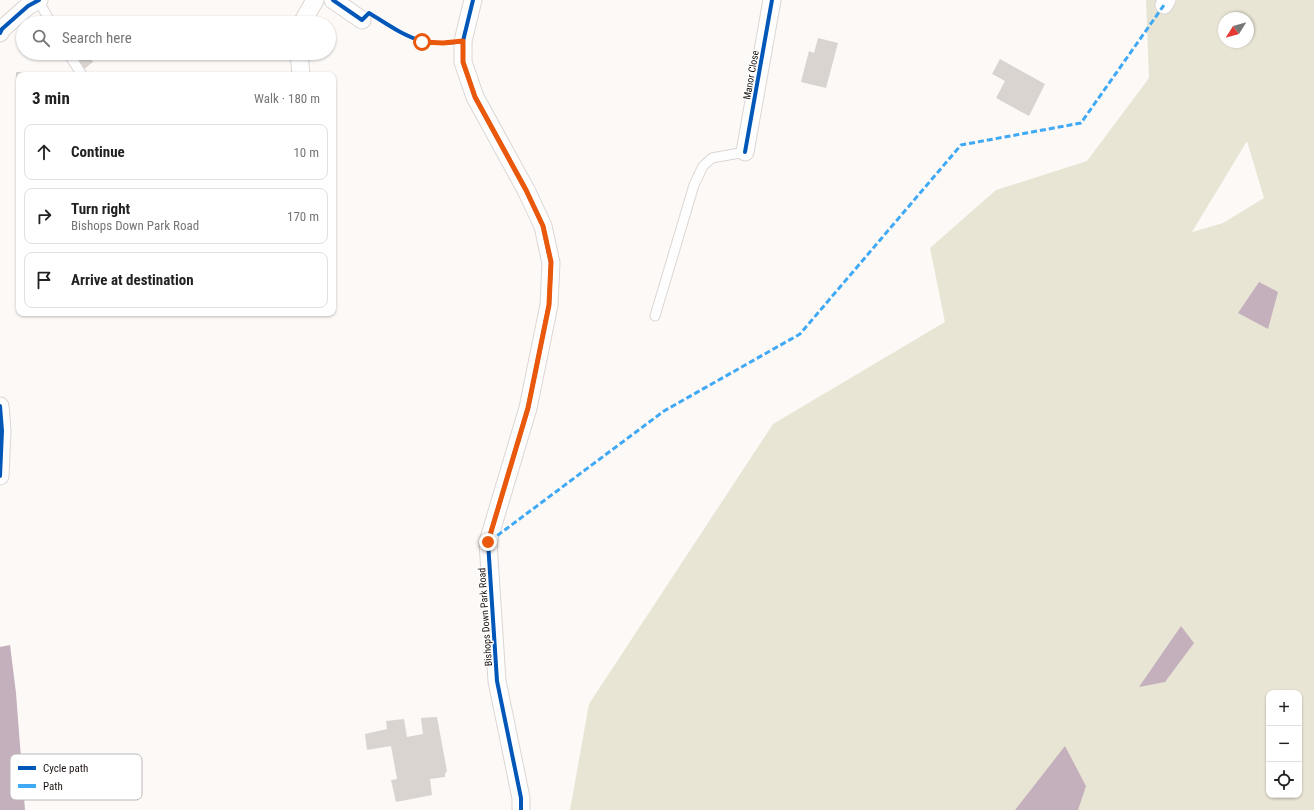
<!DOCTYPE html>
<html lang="en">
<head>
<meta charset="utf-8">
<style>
	:root { --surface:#fff; --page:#f2f2f2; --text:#222; --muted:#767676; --line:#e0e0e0 }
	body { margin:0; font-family:"Roboto Condensed",sans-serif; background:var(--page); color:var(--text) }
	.controls { position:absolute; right:12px; bottom:12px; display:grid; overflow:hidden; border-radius:8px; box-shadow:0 1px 3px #0004 }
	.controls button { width:36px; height:36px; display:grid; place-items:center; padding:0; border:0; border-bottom:1px solid var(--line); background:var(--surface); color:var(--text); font:20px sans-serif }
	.compass { position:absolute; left:1218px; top:12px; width:36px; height:36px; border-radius:50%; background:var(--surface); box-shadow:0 1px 3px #0004; rotate:233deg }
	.stop { position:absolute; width:12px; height:12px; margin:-9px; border:3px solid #ea580c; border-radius:50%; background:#fff }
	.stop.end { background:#ea580c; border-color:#fff; box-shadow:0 1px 4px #0008 }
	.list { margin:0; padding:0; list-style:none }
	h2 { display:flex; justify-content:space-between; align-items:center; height:52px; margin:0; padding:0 16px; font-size:17px }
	h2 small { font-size:13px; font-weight:400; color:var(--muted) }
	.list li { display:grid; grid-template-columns:26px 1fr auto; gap:12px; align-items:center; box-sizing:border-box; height:56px; margin:0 8px 8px; padding:0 8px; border:1px solid var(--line); border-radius:8px }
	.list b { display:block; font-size:15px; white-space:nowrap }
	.list p { margin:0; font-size:13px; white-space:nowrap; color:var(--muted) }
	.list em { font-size:13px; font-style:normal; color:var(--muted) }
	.icon { flex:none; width:22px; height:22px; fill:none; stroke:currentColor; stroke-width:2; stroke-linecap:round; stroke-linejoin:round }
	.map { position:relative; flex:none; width:1314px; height:810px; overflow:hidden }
	.search { position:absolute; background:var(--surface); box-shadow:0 1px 3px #0004; left:16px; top:16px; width:320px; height:44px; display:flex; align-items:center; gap:10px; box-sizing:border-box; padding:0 14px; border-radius:22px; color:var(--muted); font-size:15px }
	.panel { position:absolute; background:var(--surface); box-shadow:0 1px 3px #0004; left:16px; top:72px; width:320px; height:244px; border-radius:8px }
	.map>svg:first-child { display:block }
	.green { fill:#e8e5d5; fill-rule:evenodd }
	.water { fill:#c4b0bd }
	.building { fill:#d9d4d0 }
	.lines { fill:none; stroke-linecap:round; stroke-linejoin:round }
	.service-casing { stroke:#dcd6d3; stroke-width:11 }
	.minor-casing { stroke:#dcd6d3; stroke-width:19 }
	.service { stroke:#fffefe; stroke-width:9 }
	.minor { stroke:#fffefe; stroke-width:17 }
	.quiet { stroke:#3fa9f5; stroke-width:3; stroke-dasharray:6 3; stroke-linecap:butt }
	.cycleway-casing { stroke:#fff; stroke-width:6 }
	.cycleway { stroke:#0057b8; stroke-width:4 }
	.route { stroke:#ea580c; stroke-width:5 }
	.labels { text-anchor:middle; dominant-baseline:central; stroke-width:3; stroke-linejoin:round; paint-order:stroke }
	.street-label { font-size:10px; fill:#1b1310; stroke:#fff }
	.key { fill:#fff; stroke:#bbb8b7; stroke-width:1 }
	.key-label { font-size:11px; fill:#1b1310 }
</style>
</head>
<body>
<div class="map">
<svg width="1314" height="810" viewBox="0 0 1314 810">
	<rect width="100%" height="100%" fill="#fcf9f7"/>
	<!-- green -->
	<path class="green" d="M1146,0H1314V810H570L589,704L773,424L945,322L930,248L996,190L1087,161L1149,78ZM1224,18H1248V42H1224ZM1247,141L1264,198L1223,223L1192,232ZM1269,693H1299V795H1269Z"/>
	<!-- water -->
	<path class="water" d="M1259,282L1278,292L1268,329L1238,313Z
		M1181,626L1194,643L1165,682L1139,687Z
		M10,645L16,693L25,810H0V647Z
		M1065,746L1086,786L1078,810H1015Z"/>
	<!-- building -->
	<path class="building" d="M818,38L838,43L826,88L801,82L809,51L814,53Z
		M69,53H86L93,62L83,70Z
		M1000,59L1045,84L1029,116L996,98L1005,81L992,74Z
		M16,72H45L46,75H19V135H17Z
		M437,717L447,771L445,774V777L430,779L432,795L396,802L391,780L397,779L391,746L367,750L365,734L387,729L386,721L404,719L407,737L423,734L421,718Z"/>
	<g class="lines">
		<defs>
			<path id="service" d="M38,0L51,23
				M68,53L82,75
				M655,316L694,185L703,166L712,158L745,152"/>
			<path id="minor" d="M333,0L362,20
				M473,0L463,41V62L475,97L526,190L543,226L551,263L549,305L528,408L488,542L497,681L521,798V810
				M1164,5L1167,0
				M302,23L315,0
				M0,33L2,29L28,6L39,0
				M299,53L301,75
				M745,152L772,0
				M0,406L2,431L0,476"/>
		</defs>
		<!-- service casing -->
		<use href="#service" class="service-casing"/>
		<!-- minor casing -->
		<use href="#minor" class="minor-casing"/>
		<!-- service -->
		<use href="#service" class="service"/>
		<!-- minor -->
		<use href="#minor" class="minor"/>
		<!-- quiet -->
		<path class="quiet" d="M490,541L664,411L800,334L961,145L1081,123L1164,5"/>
		<defs>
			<path id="cycleway" d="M333,0L362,20L369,13C386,23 403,36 422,41C435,45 450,43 463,41
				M473,0L463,41V62L475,97L526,190L543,226L551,263L549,305L528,408L488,542L497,681L521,798V810
				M0,33L2,29L28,6L39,0
				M745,152L772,0
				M0,406L2,431L0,476"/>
		</defs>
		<!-- cycleway casing -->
		<use href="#cycleway" class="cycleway-casing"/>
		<!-- cycleway -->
		<use href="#cycleway" class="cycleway"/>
	</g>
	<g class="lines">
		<!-- route -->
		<path class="route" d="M422,42L443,43L463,41V62L475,97L526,190L543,226L551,262L549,305L528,408L488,542"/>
	</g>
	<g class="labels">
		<!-- street labels -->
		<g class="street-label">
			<text transform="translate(751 75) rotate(-80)">Manor Close</text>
			<text transform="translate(485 617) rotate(-94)">Bishops Down Park Road</text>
		</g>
	</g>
	<!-- legend -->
	<rect x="10" y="754" width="132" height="46" rx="6" class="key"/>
	<rect x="18" y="766" width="18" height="4" fill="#0057b8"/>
	<rect x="18" y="784" width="18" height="4" fill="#3fa9f5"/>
	<g class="key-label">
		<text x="43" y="772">Cycle path</text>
		<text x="43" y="790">Path</text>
	</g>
</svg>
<div class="controls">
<button>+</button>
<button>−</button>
<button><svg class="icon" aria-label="locate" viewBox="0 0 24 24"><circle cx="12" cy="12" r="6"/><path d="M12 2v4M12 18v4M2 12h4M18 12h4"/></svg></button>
</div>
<svg class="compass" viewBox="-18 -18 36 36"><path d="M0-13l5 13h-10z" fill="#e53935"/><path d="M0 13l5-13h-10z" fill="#767676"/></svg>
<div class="stop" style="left:422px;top:42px"></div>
<div class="stop end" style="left:488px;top:542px"></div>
<div class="search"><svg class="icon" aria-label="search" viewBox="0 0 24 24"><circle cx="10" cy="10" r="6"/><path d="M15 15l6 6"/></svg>Search here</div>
<section class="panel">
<h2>3 min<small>Walk · 180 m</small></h2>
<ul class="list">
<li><svg class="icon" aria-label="ahead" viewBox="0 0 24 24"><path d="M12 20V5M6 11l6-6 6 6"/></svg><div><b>Continue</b></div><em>10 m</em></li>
<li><svg class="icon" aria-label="right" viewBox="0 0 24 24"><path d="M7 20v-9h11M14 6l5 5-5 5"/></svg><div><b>Turn right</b><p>Bishops Down Park Road</p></div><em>170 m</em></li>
<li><svg class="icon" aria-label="arrive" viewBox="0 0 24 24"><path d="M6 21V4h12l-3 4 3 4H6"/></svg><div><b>Arrive at destination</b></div></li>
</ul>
</section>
</div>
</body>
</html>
